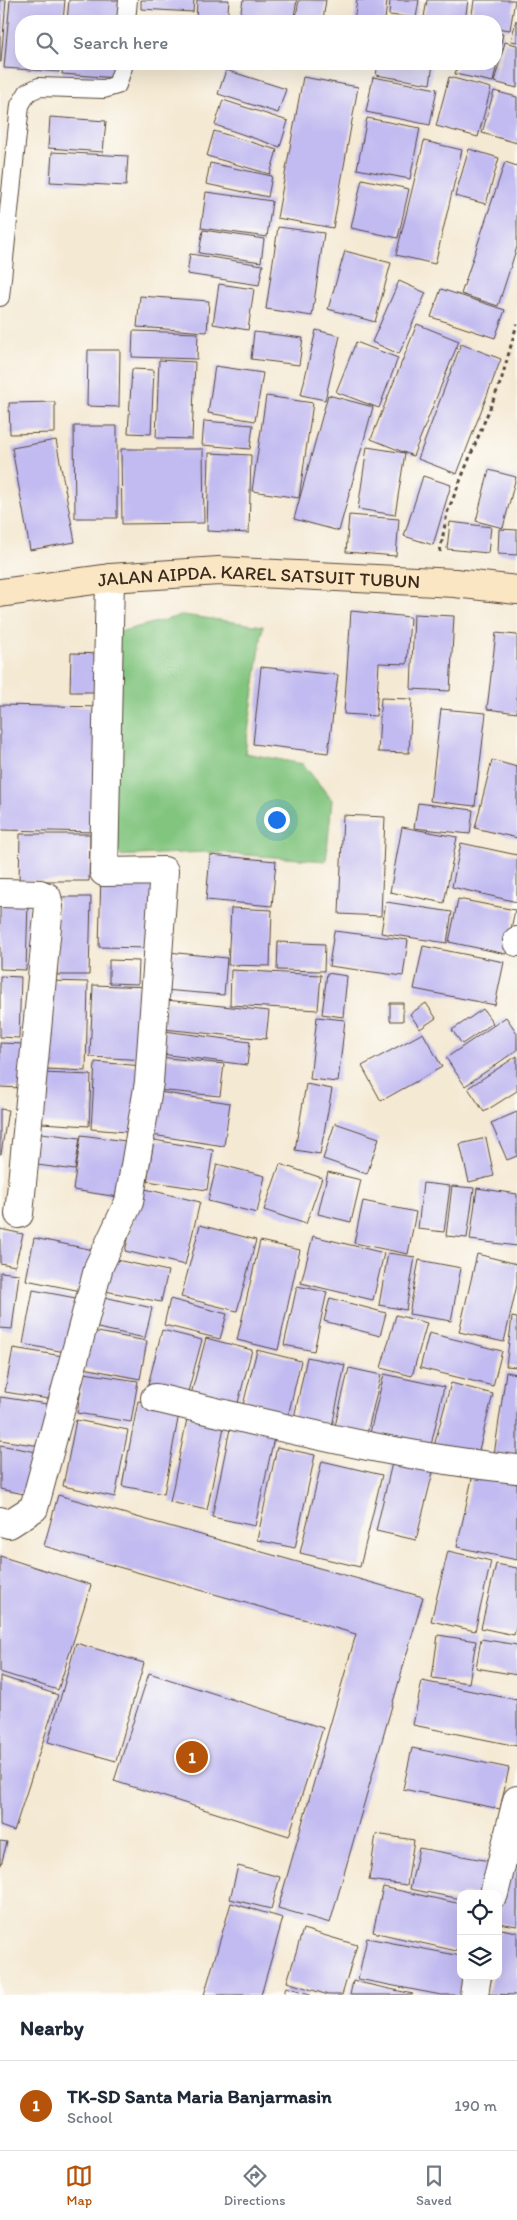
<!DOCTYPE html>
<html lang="en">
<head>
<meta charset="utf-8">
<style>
	:root { --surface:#fff; --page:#f2f2f3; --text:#1f2937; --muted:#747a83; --line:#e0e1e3; --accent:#b45309 }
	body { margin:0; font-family:Itim,sans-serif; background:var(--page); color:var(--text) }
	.controls { position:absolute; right:15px; bottom:15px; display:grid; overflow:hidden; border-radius:10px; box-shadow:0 5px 20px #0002 }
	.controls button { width:45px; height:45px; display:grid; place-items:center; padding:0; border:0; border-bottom:1px solid var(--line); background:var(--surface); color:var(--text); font:25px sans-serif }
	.you { position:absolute; left:276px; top:819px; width:18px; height:18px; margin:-12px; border:4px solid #fff; border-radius:50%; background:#1a73e8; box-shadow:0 0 0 8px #1a73e833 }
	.badge { display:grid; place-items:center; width:32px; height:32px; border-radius:50%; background:var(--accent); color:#fff; font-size:16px; font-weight:700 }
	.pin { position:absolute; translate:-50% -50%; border:2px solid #fff; box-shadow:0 1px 5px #0006 }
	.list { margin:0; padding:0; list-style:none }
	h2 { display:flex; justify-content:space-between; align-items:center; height:65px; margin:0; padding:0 20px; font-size:21px }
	h2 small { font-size:16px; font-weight:400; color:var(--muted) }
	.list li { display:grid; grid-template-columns:32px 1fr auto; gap:15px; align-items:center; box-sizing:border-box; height:90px; padding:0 20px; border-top:1px solid var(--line) }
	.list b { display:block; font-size:19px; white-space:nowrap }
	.list p { margin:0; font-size:16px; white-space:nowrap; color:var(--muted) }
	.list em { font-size:16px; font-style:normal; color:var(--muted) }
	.icon { flex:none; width:28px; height:28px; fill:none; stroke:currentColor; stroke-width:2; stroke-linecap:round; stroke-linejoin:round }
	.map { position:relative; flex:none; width:517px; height:1995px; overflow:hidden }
	.search { position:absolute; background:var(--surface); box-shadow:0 5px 20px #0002; left:15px; right:15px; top:15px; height:55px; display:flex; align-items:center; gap:12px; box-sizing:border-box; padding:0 18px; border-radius:20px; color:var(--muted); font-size:19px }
	.sheet { height:155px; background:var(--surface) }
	nav { display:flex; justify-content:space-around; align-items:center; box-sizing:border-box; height:70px; border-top:1px solid var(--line); background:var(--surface); font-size:14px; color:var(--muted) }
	nav a { display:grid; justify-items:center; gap:2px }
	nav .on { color:var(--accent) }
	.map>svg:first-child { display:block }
	.green { fill:#82c57f; stroke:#5e784e }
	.building { fill:#c2bbf1 }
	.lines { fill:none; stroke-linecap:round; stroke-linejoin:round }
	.lane-casing { stroke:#574739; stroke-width:20 }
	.street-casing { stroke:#574739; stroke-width:30 }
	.secondary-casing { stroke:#574739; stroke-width:30 }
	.path { stroke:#574739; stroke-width:3; stroke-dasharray:4 4; stroke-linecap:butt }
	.lane { stroke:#fff; stroke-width:18 }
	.street { stroke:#fff; stroke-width:28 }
	.secondary { stroke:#fbe6c4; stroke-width:28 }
	.labels { text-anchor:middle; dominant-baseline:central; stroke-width:4; stroke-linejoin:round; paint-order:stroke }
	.street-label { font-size:19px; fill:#3b2a1e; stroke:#fdfcf7 }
</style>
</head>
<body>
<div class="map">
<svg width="517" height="1995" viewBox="0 0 517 1995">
	<rect width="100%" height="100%" fill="#fdfcf7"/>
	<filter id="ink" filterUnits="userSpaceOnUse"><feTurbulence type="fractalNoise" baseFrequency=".02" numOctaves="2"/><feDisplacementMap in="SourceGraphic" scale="10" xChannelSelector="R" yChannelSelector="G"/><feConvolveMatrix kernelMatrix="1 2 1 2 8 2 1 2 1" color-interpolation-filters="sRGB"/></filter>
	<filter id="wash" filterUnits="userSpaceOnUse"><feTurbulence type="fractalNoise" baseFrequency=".0096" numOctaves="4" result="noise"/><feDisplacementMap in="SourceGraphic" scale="20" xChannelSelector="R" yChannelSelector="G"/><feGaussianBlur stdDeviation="1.12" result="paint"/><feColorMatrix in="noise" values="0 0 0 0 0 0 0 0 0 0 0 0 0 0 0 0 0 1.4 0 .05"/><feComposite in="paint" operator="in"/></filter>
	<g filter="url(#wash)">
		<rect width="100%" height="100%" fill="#f4e9d3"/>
		<!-- green -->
		<path class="green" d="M183,615L263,626L245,753L303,764L332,800L326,861L206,852L114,856L111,634Z"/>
		<g id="blocks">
			<!-- building -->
			<path class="building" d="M0,0H6L1,62H0Z
				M10,0H65L63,21H21V64H60L59,72L4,68Z
				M69,0H124L122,21H67Z
				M141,0H194L193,12L141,9Z
				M197,0H229L227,21H196Z
				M243,0H297L293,21H239Z
				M299,0H326L323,20L296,16Z
				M357,0H387L385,21H354Z
				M390,0H419L416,18L389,15Z
				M427,0H468L465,21H448L424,17Z
				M474,0H515L510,30L496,28V21H471Z
				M516,20L517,21V42L511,41Z
				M496,33L503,34L493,82L455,74L458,64H496Z
				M505,42L517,45V88L494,82Z
				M63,64H118L117,78L62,74Z
				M378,64H433L430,84L376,75Z
				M226,70L286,89L278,113L218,94Z
				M303,77L358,87L333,228L277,218Z
				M373,77L437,89L430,125L366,112Z
				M449,77L491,88L478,137L436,126Z
				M494,91L517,97V143L482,133Z
				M223,100L288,121L280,147L215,125Z
				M50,117L106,121L103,152L48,148Z
				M367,118L420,128L410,179L357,169Z
				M214,131L277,150L270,174L207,156Z
				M424,141L462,150L435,264L396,255Z
				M469,149L499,158L486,204L455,196Z
				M52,152L128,156L126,186L50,182Z
				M505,162L517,166V247L498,306L461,294Z
				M210,163L272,176L268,197L206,184Z
				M362,179L409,189L398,238L351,228Z
				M206,192L272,201L267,237L201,228Z
				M278,227L324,233L312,316L266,309Z
				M203,230L264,239L261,262L199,253Z
				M345,251L391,263L375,322L328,309Z
				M190,254L263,265L259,285L187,274Z
				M399,281L426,293L399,354L372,342Z
				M219,284L254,289L248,330L213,324Z
				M441,289L505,310L495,338L431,317Z
				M140,296L209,301L207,332L137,327Z
				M417,324L459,341L413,456L371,439Z
				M316,330L340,336L325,400L301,395Z
				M133,331L198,333L197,359L132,357Z
				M254,332L303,338L299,365L251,359Z
				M356,342L398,358L379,408L336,392Z
				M461,344L501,359L457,474L418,459Z
				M88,350H120L119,407L87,406Z
				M159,360L195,362L192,439L156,438Z
				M215,366L263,373L255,421L208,413Z
				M132,369L154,370L151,434L128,433Z
				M328,395L373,407L339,531L294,519Z
				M266,396L313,403L299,498L252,491Z
				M55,402V433L10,434L9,403Z
				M204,421L253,425L250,449L202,445Z
				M74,426H117V518H75Z
				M56,440L75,542L30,550L12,448Z
				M367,447L405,453L395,515L358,509Z
				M121,449H203L204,523L122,524Z
				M209,453L251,455L249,533L207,531Z
				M489,470L516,477L503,528L476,521Z
				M423,476L451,485L433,545L404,536Z
				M349,515L399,519L396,556L346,552Z
				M450,522L491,527L488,553L447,549Z
				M499,529L517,530V555L498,554Z
				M351,611L410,617L407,664L379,663L376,716L344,714Z
				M414,614L454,616L450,691L411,689Z
				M496,633L517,635V713L487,709Z
				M71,653L104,654L103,692H70Z
				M261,667L338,675L328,753L253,744Z
				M381,698L412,699L409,753L378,752Z
				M0,705L101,707L99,832L0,830Z
				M441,709L486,713L475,806L430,801Z
				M492,760L517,767V838L475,828Z
				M418,803L473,810L470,834L414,828Z
				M343,815L385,817L381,916L339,914Z
				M402,827L457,837L444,903L390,892Z
				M20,834H90L89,881H19Z
				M461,843L517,855V902L452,887Z
				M210,855L276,861L272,906L206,900Z
				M101,874L154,876L151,948L99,947Z
				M58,897H91L89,975H57Z
				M458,899L515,910L506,954L449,942Z
				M0,900L28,901L26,970L0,969Z
				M386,902L452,912L447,943L381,933Z
				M231,908L272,910L270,966L228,965Z
				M334,931L408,940L403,976L329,966Z
				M278,942L325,944L324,971L277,970Z
				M423,946L504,962L495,1005L414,989Z
				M168,952L227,958L224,995L164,990Z
				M109,960L139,961L138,984L109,983Z
				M231,970L321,975L318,1010L230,1005Z
				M327,973L347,976L343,1017L322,1014Z
				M0,976L21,977L19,1038L0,1037Z
				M48,981L88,982L86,1071L46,1069Z
				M93,985L151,987L148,1060L90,1057Z
				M166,1000L269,1011L266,1039L163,1029Z
				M390,1003H403V1021H390Z
				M426,1003L436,1018L420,1029L410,1014Z
				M483,1009L493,1023L462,1044L452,1030Z
				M317,1017L345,1020L338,1082L310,1079Z
				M506,1017L517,1033V1050L465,1086L446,1058Z
				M164,1031L250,1042L247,1065L161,1054Z
				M423,1033L442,1067L381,1101L362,1066Z
				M0,1043L24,1044L22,1088L0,1087Z
				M517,1056V1091L484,1112L468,1088Z
				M160,1057L224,1064L220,1096L157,1090Z
				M95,1062L143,1066L138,1133L91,1129Z
				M43,1073L91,1075L89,1126L41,1123Z
				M306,1084L332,1089L320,1154L295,1150Z
				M159,1092L230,1103L224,1146L152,1135Z
				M0,1109L8,1110L1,1154H0Z
				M517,1112V1156L507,1160L491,1123Z
				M335,1123L379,1138L367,1174L323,1159Z
				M34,1132L80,1138L75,1170L30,1164Z
				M81,1135L133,1142L125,1198L73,1190Z
				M486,1138L494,1176L469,1182L460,1144Z
				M154,1140L213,1150L207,1190L147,1181Z
				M217,1164L265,1176L257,1213L208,1201Z
				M280,1164L322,1178L306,1224L264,1210Z
				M328,1172L361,1180L351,1222L318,1214Z
				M423,1183L450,1186L444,1232L418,1229Z
				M452,1186L474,1188L467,1238L446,1236Z
				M141,1188L200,1202L185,1265L125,1251Z
				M477,1188L517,1194V1246L470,1240Z
				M363,1201L416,1212L408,1254L354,1243Z
				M200,1225L256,1240L237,1311L181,1297Z
				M0,1229L23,1234L15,1266L0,1263Z
				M313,1236L384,1253L373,1300L301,1283Z
				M34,1238L94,1250L86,1292L26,1280Z
				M260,1241L300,1250L278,1350L237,1340Z
				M388,1253L415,1257L406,1310L379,1305Z
				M477,1254L517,1264V1285L504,1342L459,1332Z
				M112,1259L168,1271L161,1302L105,1291Z
				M419,1260L461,1268L451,1321L409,1314Z
				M0,1272L19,1274L12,1329L0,1328Z
				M297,1286L327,1292L314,1351L284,1345Z
				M33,1290L81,1299L70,1353L23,1344Z
				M100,1296L152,1308L145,1338L93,1327Z
				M330,1298L386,1313L380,1336L324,1321Z
				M170,1299L227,1314L220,1339L164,1325Z
				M396,1315L427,1323L412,1376L381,1368Z
				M512,1317L517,1318V1367L506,1366Z
				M162,1330L202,1340L186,1399L147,1389Z
				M92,1331L147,1341L140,1379L84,1368Z
				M429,1333L502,1351L493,1386L420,1368Z
				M206,1338L252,1350L236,1410L190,1398Z
				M13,1348L69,1357L61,1401L5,1392Z
				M257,1350L301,1361L288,1416L243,1405Z
				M307,1357L345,1365L332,1426L294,1418Z
				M349,1368L381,1375L367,1434L335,1426Z
				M506,1372L517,1374V1458L494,1455Z
				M84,1373L138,1381L131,1422L77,1413Z
				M384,1374L444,1387L430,1450L369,1437Z
				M451,1383L493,1394L477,1458L434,1446Z
				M0,1397L54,1405L47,1447L0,1440Z
				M138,1401L180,1408L164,1494L122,1486Z
				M188,1414L225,1422L207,1510L170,1502Z
				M76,1420L128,1430L115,1497L63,1486Z
				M231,1424L275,1433L255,1526L212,1517Z
				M0,1445L42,1453L33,1496L0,1489Z
				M277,1447L315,1455L295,1548L257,1540Z
				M322,1461L382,1475L360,1567L300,1553Z
				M392,1463L433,1472L416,1540L376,1531Z
				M473,1474L517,1484V1560L457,1547Z
				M58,1495L423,1597L330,1923L278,1908L356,1634L44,1546Z
				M448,1551L491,1561L475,1631L431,1621Z
				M0,1556L91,1585L58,1690L0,1672Z
				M496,1564L517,1568V1622L514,1635L481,1628Z
				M438,1635L476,1641L469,1683L432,1678Z
				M481,1639L517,1645V1675L476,1668Z
				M76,1643L144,1663L116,1761L48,1742Z
				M149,1673L323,1728L289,1836L114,1781Z
				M0,1676L58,1695L14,1831L0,1826Z
				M422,1681L517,1700V1746L413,1725Z
				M412,1748L509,1768L500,1809L403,1789Z
				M376,1834L414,1840L407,1885L369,1880Z
				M0,1841L7,1842L1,1865H0Z
				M419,1848L489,1861L483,1894H461V1899L410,1889Z
				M512,1849L517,1850V1926L498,1923Z
				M238,1866L280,1877L271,1909L230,1899Z
				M383,1887L461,1904V1952L373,1932Z
				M231,1903L283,1918L261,1995H204Z
				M303,1929L357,1945L342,1995H328L287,1982Z
				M501,1929L517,1932V1995L488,1994L492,1976H498V1943Z
				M367,1938L461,1956V1976H465L462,1995H441L358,1979Z
				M353,1981L413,1994L412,1995H350Z
				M286,1987L310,1994V1995H284Z"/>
		</g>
	</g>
	<g filter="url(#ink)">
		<use href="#blocks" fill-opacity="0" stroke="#574739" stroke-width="1"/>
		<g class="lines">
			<defs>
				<path id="lane" d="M126,21L128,0
					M0,297L20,105L28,92L39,87L104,89L117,85L124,64"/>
				<path id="street" d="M0,893L40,894L47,897L49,906L19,1214
					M517,942V941
					M155,1398C274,1425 395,1457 517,1469
					M0,1521L9,1524L34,1508L99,1266L129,1202L149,1082L164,871L104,872L110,578
					M494,1894L517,1800
					M474,1995L477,1976"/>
				<g id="secondary">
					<path id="s1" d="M0,593L110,578L219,571L455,583L517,590"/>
				</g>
			</defs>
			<!-- lane casing -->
			<use href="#lane" class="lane-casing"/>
			<!-- street casing -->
			<use href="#street" class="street-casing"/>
			<!-- secondary casing -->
			<use href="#secondary" class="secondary-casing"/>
			<!-- path -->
			<path class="path" d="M440,552L447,513L501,381L517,324"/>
			<!-- lane -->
			<use href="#lane" class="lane"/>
			<!-- street -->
			<use href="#street" class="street"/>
			<!-- secondary -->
			<use href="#secondary" class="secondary"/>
		</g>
	</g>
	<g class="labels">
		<!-- street labels -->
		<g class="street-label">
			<text stroke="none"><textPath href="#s1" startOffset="260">JALAN AIPDA. KAREL SATSUIT TUBUN</textPath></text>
		</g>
	</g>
</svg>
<div class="controls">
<button><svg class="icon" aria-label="locate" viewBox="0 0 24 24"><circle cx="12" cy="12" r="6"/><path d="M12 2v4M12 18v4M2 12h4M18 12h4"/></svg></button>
<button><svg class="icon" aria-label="layers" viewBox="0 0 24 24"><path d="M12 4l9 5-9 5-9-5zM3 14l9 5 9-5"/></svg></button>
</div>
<div class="you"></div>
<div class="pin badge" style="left:192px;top:1757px">1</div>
<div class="search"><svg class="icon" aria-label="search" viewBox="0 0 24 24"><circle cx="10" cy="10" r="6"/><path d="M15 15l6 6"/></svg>Search here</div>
</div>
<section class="sheet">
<h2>Nearby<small></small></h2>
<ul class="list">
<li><span class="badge">1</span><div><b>TK-SD Santa Maria Banjarmasin</b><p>School</p></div><em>190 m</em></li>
</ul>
</section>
<nav>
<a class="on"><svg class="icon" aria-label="map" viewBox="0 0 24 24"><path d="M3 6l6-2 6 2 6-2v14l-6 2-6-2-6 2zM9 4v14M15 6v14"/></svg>Map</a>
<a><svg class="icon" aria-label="directions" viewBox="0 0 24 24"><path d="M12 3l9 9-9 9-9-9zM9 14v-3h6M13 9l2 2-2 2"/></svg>Directions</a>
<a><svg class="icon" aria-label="saved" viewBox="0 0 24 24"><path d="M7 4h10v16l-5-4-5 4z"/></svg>Saved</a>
</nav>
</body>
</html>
